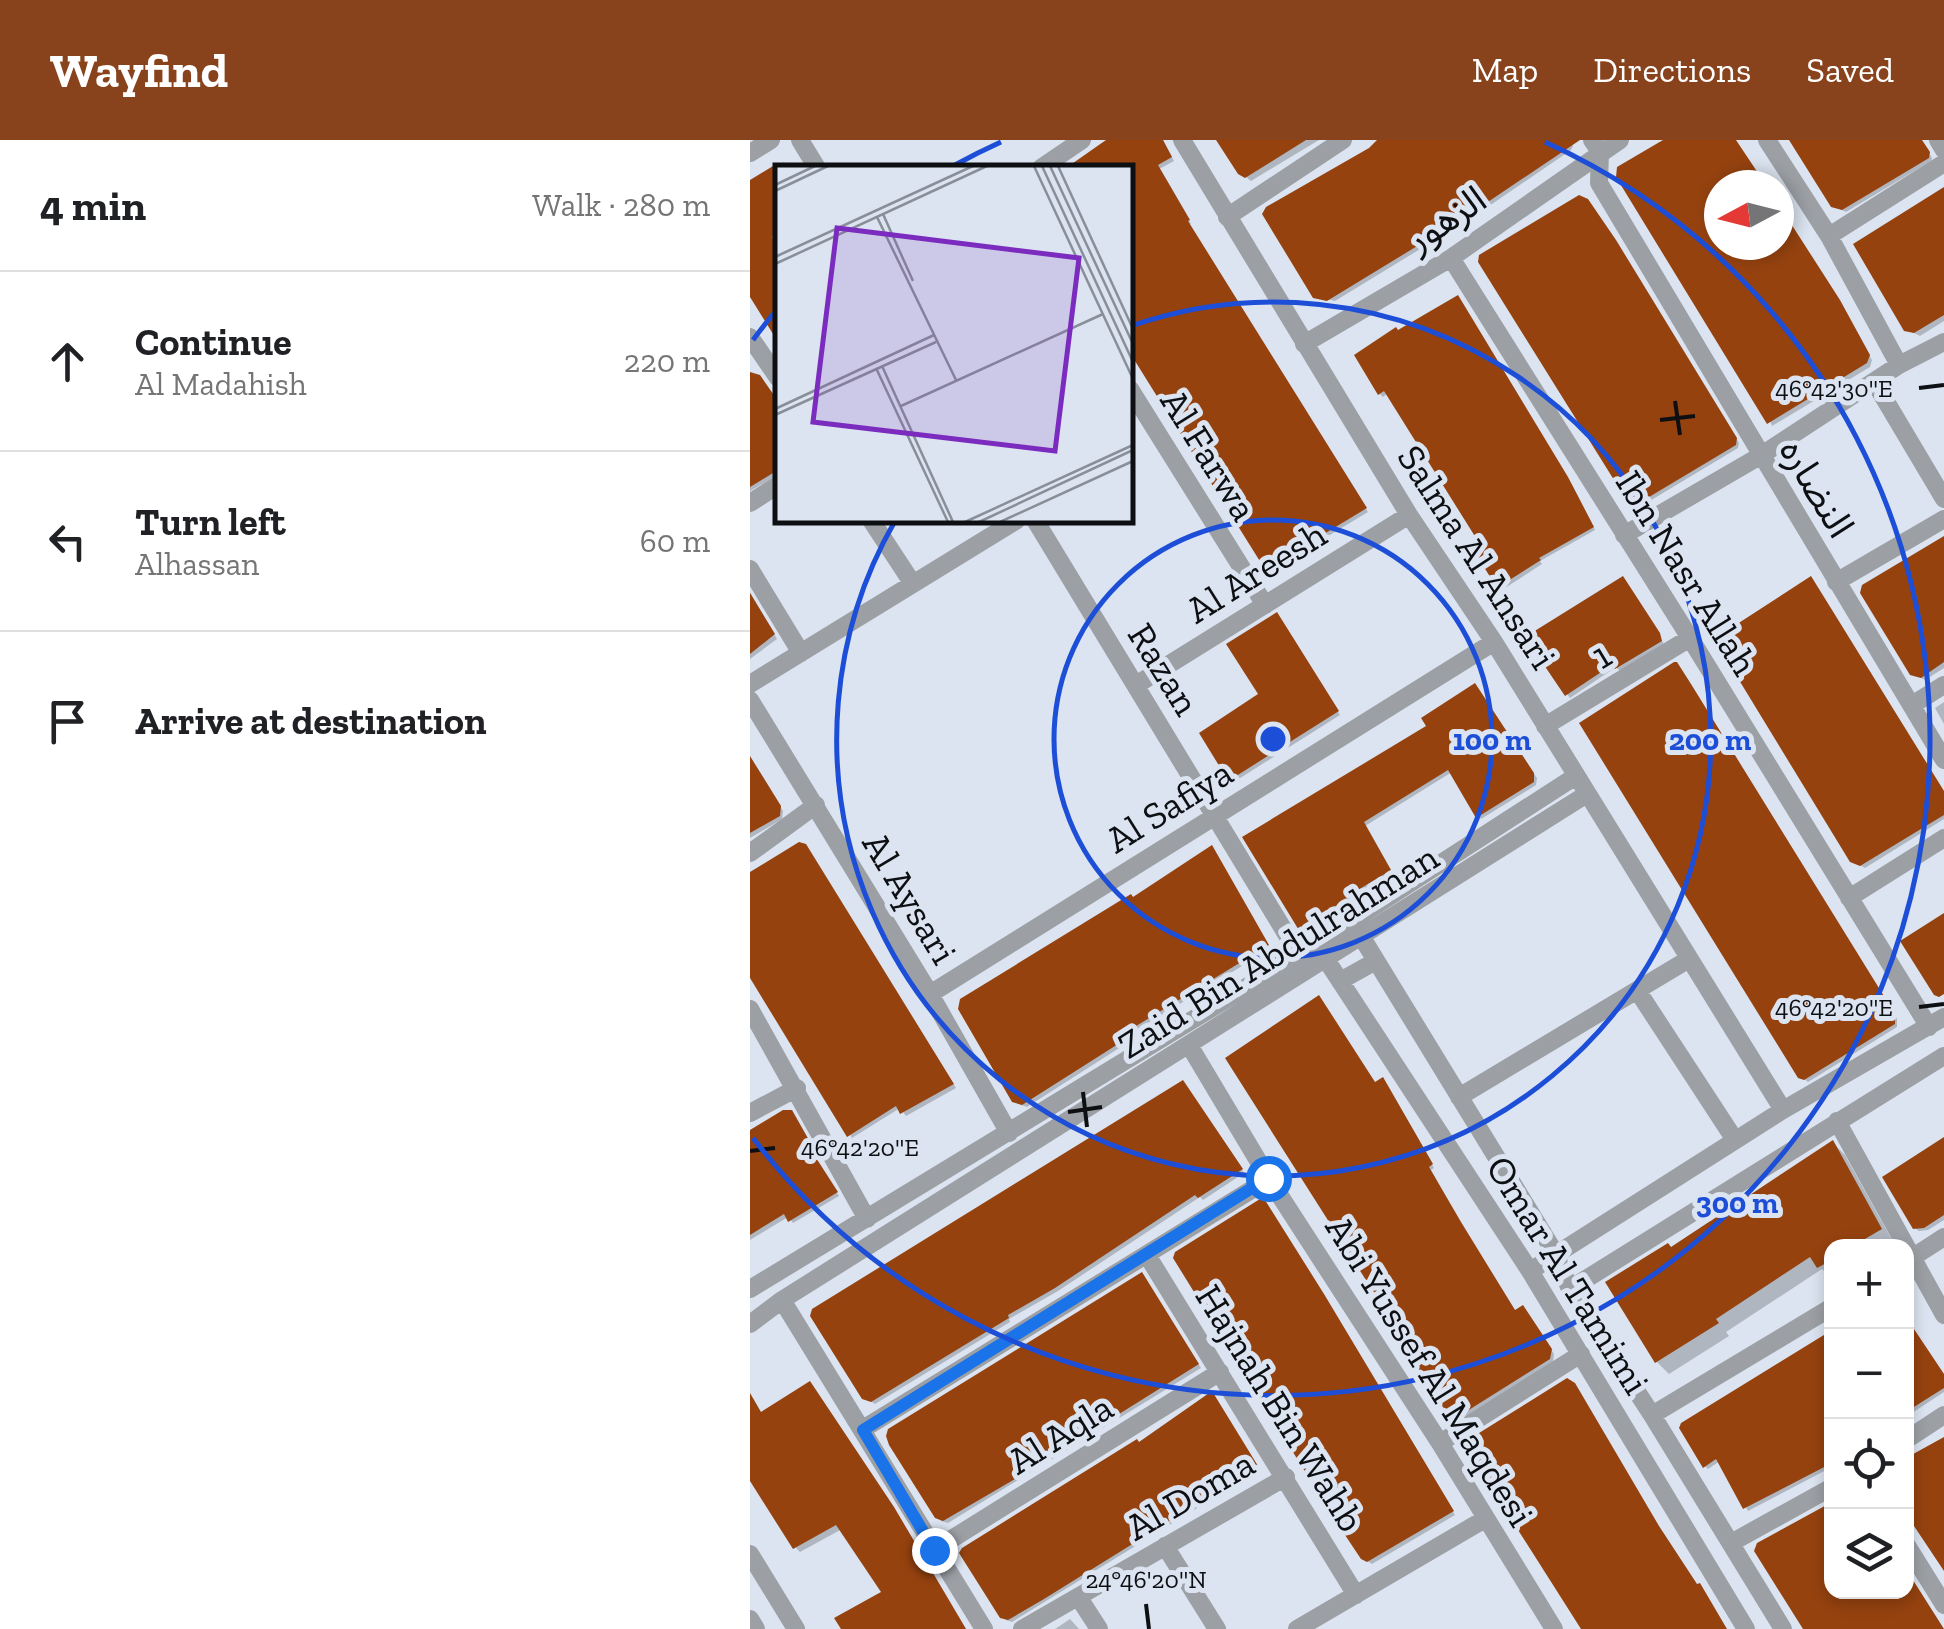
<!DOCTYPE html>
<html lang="en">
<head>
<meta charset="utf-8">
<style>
	:root { --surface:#fff; --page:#f6f6f6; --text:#202124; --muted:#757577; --line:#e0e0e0; --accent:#88431c }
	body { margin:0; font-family:"Zilla Slab","Noto Sans Arabic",serif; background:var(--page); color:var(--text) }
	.controls { position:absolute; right:30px; bottom:30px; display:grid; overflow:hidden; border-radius:20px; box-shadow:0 5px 15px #0003 }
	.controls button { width:90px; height:90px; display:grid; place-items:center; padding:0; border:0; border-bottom:2px solid var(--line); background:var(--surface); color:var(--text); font:50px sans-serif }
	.compass { position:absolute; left:954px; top:30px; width:90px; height:90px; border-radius:50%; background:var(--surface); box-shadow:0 5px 15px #0003; rotate:263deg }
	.stop { position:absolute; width:30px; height:30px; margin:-22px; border:8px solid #1a73e8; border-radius:50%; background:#fff }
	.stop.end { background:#1a73e8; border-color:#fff; box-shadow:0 2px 10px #0008 }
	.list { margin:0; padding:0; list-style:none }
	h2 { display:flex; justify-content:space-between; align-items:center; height:130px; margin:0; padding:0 40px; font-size:42px }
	h2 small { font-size:32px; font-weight:400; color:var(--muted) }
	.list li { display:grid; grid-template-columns:65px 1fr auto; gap:30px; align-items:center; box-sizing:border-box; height:180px; padding:0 40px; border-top:2px solid var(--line) }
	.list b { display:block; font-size:38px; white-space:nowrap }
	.list p { margin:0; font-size:32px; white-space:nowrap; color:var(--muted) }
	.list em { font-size:32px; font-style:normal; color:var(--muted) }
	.icon { flex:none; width:55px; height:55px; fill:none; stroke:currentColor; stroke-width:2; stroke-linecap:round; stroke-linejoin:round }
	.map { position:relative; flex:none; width:1194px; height:1489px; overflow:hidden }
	header { display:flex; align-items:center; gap:60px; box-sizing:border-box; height:140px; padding:0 50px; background:var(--accent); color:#fff }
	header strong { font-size:48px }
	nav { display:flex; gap:55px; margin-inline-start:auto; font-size:35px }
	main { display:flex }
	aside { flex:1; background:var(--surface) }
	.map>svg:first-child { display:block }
	.shadow { fill:#0003 }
	.building { fill:#95420f }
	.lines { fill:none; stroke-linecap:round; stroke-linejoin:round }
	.minor { stroke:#9ca0a5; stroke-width:18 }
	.route { stroke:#1a73e8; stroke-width:12 }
	.ticks { fill:none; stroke:#0d0f13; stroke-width:4 }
	.ring { fill:none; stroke:#1d4ed8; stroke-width:5 }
	.labels { text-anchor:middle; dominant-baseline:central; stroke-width:10; stroke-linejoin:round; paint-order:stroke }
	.street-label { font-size:38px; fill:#0d0f13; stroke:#dbe4f0 }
	.inset-road { fill:none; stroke:#898f98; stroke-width:2.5 }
	.view { fill:#7b2cbf; fill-opacity:0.15; stroke:#7b2cbf; stroke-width:5 }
	.inset-edge { fill:none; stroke:#0d0f13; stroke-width:5 }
	.ticks-label { font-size:25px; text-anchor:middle; fill:#0d0f13; stroke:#dbe4f0; stroke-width:10; stroke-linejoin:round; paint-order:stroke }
	.centre { fill:#1d4ed8; stroke:#dbe4f0; stroke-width:5 }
	.ring-label { font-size:30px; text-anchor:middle; font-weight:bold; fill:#1d4ed8; stroke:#dbe4f0; stroke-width:10; stroke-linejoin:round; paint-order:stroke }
</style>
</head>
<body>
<header>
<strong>Wayfind</strong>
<nav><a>Map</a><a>Directions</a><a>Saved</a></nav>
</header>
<main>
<aside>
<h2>4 min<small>Walk · 280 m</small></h2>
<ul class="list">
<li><svg class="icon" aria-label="ahead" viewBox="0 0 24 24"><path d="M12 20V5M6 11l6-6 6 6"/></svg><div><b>Continue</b><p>Al Madahish</p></div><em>220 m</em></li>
<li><svg class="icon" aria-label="left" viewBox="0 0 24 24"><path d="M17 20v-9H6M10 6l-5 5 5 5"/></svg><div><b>Turn left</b><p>Alhassan</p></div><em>60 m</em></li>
<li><svg class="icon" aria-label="arrive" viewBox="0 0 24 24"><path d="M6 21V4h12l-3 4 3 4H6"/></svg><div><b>Arrive at destination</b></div></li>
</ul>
</aside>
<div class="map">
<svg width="1194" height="1489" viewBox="0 0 1194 1489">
	<rect width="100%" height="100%" fill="#dbe4f0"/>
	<!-- shadow -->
	<path class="shadow" d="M361,0H413L424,21L409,29L441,84L439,85L618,372L530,425L512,421L380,208V28Z
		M470,0H569L501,41L490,32Z
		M635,0H820L823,6L821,10L726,75L585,161L565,156Z
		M917,0H985L1015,45H969V105H1029V66L1092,166L1122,220L1120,227L1022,286Z
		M1042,0H1171L1182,18L1181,21L1096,72L1083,66Z
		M34,22L39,28H28V199L0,153V43Z
		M1194,50V181L1170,196L1156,189Z
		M868,106L989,303L988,308L888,368L881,362Z
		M649,193L821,343L845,390L790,421L792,424L752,450L730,399L638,253L633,257L630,254L607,216Z
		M0,234L28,268V335L0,351Z
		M1194,396V528L1175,540L1162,533Z
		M876,443L914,504L870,531L866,527L820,558L817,554Z
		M0,452L27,499L0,519Z
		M530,478L590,575L487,640L482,639L478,635L512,555Z
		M930,529L1147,879V887L1058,942L1050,936Z
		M728,549L787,638L786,645L731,679L702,632L615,686L643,734L604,756L606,759L555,794L496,698L679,587Z
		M1194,562V584L1185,568Z
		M0,617L33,671L32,679L0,698Z
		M1194,654V679L1115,728L1102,721Z
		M59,711L206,948L156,976L150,968L102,998L0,830V735Z
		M464,712L520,809L374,898L377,903L277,967L269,964L264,960L383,760Z
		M635,944L684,1028L681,1030L713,1088L766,1172H776L804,1214L803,1222L711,1280L704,1277L625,945Z
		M436,946L494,1033L453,1060L450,1057L308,1151L259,1179L260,1182L125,1264L114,1257Z
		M45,976L65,1012L62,1014L89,1056L43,1083L38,1077L0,1100V993Z
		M1194,1002V1080L1178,1090L1169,1091L1165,1088Z
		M1083,1003L1095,1015L1143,1102L1135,1106H1082V1139L1072,1129L976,1192L979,1196L919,1234L907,1222L858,1143L921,1109Z
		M395,1138L451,1228L198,1383L191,1381L187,1377Z
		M577,1160L705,1375L622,1424L613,1418Z
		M1156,1178L1194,1237V1252L1156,1277Z
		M1082,1193V1327L998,1371L970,1321L958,1329L955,1326Z
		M0,1257L12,1275L149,1376L216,1489H94L135,1452L92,1389L50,1412L45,1407L0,1337Z
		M465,1258L509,1330L262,1482L256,1480L252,1476L389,1305Z
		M320,1479L329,1489H305Z"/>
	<!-- building -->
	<path class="building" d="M356,0H413L422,17L408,25L440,80L438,81L617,368L521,426L511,423L380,213V28H316Z
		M466,0H556L495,38L488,34Z
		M627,0H830L723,72L577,161L563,158L512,74L516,67L619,8Z
		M913,0H986L1016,45H969V105H1029V65L1090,160L1120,215L1117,223L1017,284L866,37L867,27Z
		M1039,0H1172L1180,12L1179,18L1092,70L1081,67Z
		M28,23V93L22,97L28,106V202L0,157V40Z
		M1194,47V175L1164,193L1154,191L1103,104Z
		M829,55L838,59L866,100L987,298L986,305L884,366L879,364L728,122L729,115Z
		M708,155L818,337L844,387L789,418L791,420L747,448L719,403L726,398L634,251L628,255L604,215L646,187L648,190Z
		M0,232L10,235L28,261V330L0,347Z
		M1194,396V522L1171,538L1160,535L1110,453L1112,445Z
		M873,436L910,493L912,501L865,529L862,525L815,556L775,497Z
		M1061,436L1194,651V675L1110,726L1100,722L964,499Z
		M0,453L25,494L0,514Z
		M527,472L589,571L483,638L476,637L449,593L508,554L476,504Z
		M924,522H927L941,544L1145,874V884L1054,940L1048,938L829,583Z
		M725,543L784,633V642L726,678L698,630L614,682L641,730L603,753L604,755L550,792L492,697L676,586L671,578Z
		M0,616L31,666L30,676L0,693Z
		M49,702L56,704L204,944L150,974L146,966L97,997L0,838V732Z
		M462,705L519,805L373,894L376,899L272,965L262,962L208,869L210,859L381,754L383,757Z
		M1194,773V854L1189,857L1184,855L1150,801Z
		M569,855L625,942L633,937L683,1024L679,1027L711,1082L765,1170L773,1165L802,1209L800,1219L706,1278L698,1275L644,1190L647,1189L475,918Z
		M433,940L493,1029L448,1058L445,1055L305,1148L258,1175L259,1178L121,1262L112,1259L60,1176L62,1169Z
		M33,970H42L64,1009L61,1010L88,1052L38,1082L34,1074L0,1095V990Z
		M1194,997V1075L1174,1088L1163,1089L1132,1037Z
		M1083,1000L1132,1089L1103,1106H1082V1120L1067,1128L1060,1117L966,1179L969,1183L905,1223L855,1142L918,1103L921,1107Z
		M510,1059L515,1060L574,1154L704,1371L617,1422L611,1419L585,1380L423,1118L425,1112Z
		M392,1132L449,1224L265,1339L193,1381L185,1378L139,1305L136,1296L138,1289Z
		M1156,1177L1194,1234V1248L1156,1272Z
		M1082,1190V1323L993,1369L966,1319L953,1328L929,1288L931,1283Z
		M817,1238L825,1243L909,1386L947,1444L950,1443L977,1489H831L735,1338L713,1303Z
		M60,1241L144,1367L216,1489H91L84,1478L131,1452L86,1385L43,1409L0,1341V1253L11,1272Z
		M462,1251L508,1326L294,1459L258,1480L250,1478L209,1413L212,1408L387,1299L389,1302Z
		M1194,1297V1431L1156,1374V1318Z
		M1082,1362V1452H1156V1429L1194,1489H1053L1004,1411L1007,1403Z"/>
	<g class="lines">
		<!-- minor -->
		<path class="minor" d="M50,0L67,28
			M432,0L659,375L744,502L1033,970
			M842,0L850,12L849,43L1194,620
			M1017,0L1079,96L1149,225
			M1188,0L1194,10
			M0,13L21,0
			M291,28L332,0
			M477,77L593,0
			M1079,96L1194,23
			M701,118L940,498L1179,887
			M0,197L28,238
			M554,204L701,118L870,0
			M1125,243L1194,359
			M380,249L515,465
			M0,363L28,345
			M121,380L163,444
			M285,380L549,815
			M874,395L1010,316L1149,225L1194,202
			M0,429L51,513
			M1086,442L1194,379
			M0,544L267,380
			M386,545L659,375
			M0,560L180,854L259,993
			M1162,565L1194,545
			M795,586L940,498
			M0,713L66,665
			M1099,758L1194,698
			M611,796L805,1113L820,1149L902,1275L1033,1489
			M577,821L780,1131L996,1489
			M590,841L626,821
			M887,850L985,1000
			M180,854L744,502
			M0,869L117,1079
			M439,905L519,1039L690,1303L804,1489
			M709,957L939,819
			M0,973L47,948
			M1087,981L1194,1175
			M397,1115L606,1455
			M1157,1121L1194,1097
			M780,1131L1033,970L1194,877
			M0,1149L549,815L826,636
			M820,1149L1194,916
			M32,1160L234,1489
			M0,1184L32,1160L837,654
			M902,1275L1082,1167
			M113,1289L519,1039
			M1156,1300L1194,1275
			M690,1303L831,1214
			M981,1403L1082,1347
			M1156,1404L1194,1465
			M415,1406L467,1489
			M184,1410L470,1232
			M0,1414L46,1489
			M329,1458L349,1489
			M0,1479L6,1489
			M272,1489L536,1337
			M547,1489L735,1379"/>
	</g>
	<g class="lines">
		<!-- route -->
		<path class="route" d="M184,1410L113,1290L518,1038"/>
	</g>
	<!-- ticks -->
	<path class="ticks" d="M1169,248L1194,245M925,261L930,295M910,280L945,276M1169,867L1194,864M333,952L337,987M318,972L352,967M0,1011L25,1008M396,1464L399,1489"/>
	<!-- distance rings -->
	<g class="ring">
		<circle cx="523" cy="599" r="219"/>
		<path d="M381 186A437 437 0 1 1 145 381"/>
		<path d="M3 200A656 656 0 0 1 24 173M205 25A656 656 0 0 1 251 2M795 2A656 656 0 1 1 3 998"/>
	</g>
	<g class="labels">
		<!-- street labels -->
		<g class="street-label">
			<text transform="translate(696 79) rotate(-34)">الزهور</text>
			<text transform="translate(459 315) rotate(58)">Al Farwa</text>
			<text transform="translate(1067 348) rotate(59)">النضاره</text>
			<text transform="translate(727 417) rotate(57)">Salma Al Ansari</text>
			<text transform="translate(506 432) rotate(-32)">Al Areesh</text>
			<text transform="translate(937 433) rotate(58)">Ibn Nasr Allah</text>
			<text transform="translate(851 515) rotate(-31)">1</text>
			<text transform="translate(414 529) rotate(58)">Razan</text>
			<text transform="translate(419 666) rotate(-32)">Al Safiya</text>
			<text transform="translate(160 758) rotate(59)">Al Aysari</text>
			<text transform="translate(528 811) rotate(-32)">Zaid Bin Abdulrahman</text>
			<text transform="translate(818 1135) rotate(58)">Omar Al Tamimi</text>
			<text transform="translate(680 1231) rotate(58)">Abi Yussef Al Maqdesi</text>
			<text transform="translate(530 1268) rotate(58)">Hajnah Bin Wahb</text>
			<text transform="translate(310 1294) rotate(-32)">Al Aqla</text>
			<text transform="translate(440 1355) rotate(-30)">Al Doma</text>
		</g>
	</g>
	<!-- overview -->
	<g transform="translate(25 25)">
		<rect width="358" height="358" fill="#dbe4f0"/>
		<path class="inset-road" d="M259,1L358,214M267,1L358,197M275,1L358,179M283,1L358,164M0,20L40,1M0,26L53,1M108,49L138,116M102,52L181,215M0,92L198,1M0,99L212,1M107,201L178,357M101,203L173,357M126,241L328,149M0,244L159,170M0,250L161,177M190,357L358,280M204,357L358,285M225,357L358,296"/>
		<path class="view" d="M62,63L304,93L280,286L38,257Z"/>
		<rect width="358" height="358" class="inset-edge"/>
	</g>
	<g class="ticks-label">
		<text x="1084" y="257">46°42'30"E</text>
		<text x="1084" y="876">46°42'20"E</text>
		<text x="110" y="1016">46°42'20"E</text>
		<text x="396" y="1448">24°46'20"N</text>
	</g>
	<circle cx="523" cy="599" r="15" class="centre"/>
	<g class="ring-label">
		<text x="742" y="610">100 m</text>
		<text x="960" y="610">200 m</text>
		<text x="987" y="1073">300 m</text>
	</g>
</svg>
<div class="controls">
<button>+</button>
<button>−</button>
<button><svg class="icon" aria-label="locate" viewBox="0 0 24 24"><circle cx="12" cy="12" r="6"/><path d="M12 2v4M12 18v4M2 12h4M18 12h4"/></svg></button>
<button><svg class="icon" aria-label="layers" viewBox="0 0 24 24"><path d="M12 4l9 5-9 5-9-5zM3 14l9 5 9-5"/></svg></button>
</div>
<svg class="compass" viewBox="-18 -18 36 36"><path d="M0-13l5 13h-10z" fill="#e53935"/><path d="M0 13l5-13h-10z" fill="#757577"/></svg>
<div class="stop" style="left:518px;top:1038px"></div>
<div class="stop end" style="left:184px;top:1410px"></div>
</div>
</main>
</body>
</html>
